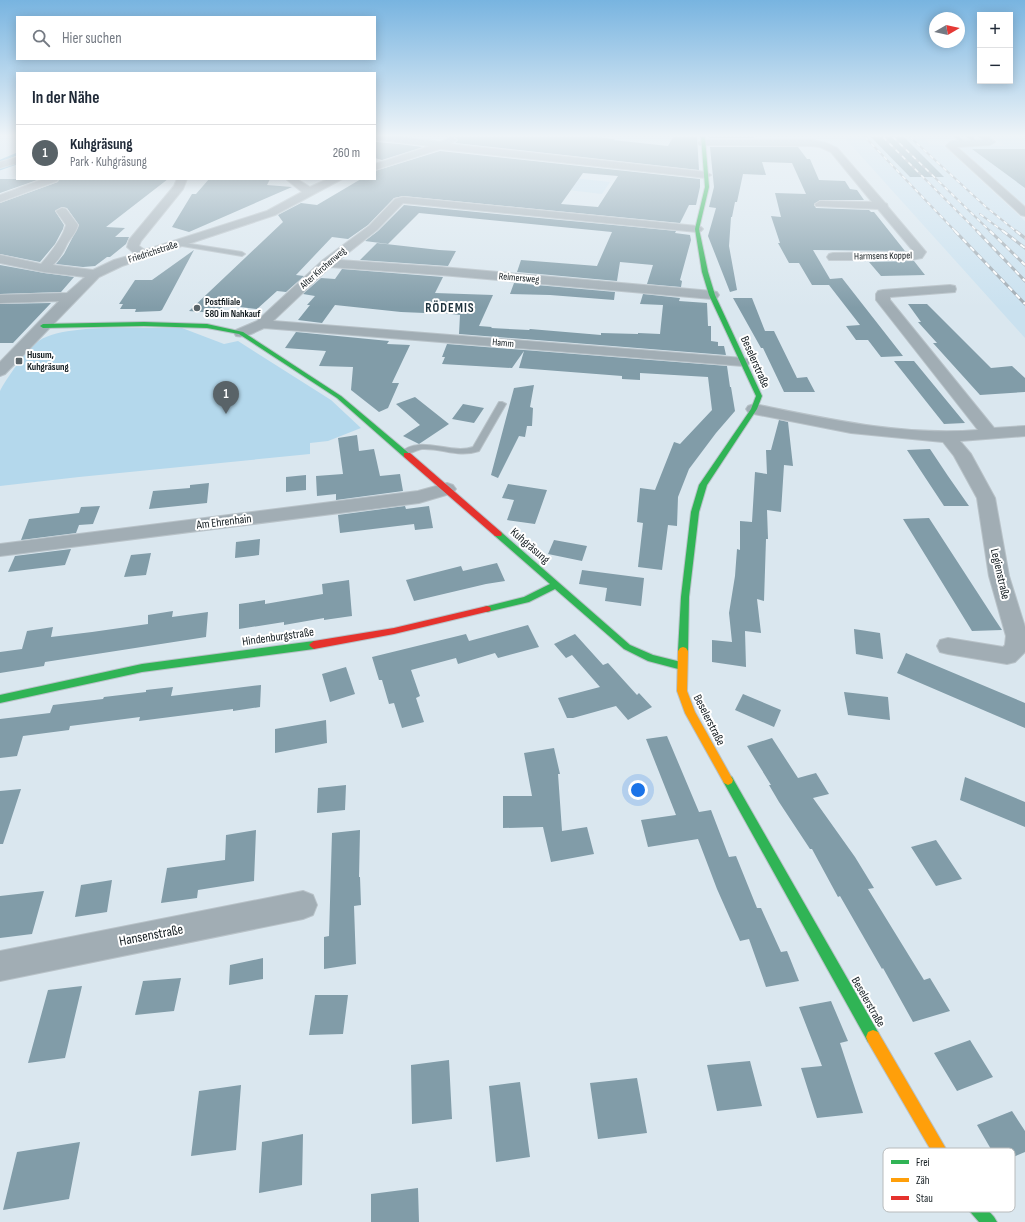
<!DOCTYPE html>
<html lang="de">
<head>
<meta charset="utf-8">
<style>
	:root { --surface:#fff; --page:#f6f6f7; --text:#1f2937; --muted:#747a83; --line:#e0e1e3; --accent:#596368 }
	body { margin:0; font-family:"Sofia Sans Condensed",sans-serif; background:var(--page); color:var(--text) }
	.controls { position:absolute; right:12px; top:12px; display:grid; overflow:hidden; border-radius:0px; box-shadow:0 2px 10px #0003 }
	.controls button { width:36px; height:36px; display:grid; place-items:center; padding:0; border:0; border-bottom:1px solid var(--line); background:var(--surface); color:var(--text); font:20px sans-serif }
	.compass { position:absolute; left:929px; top:12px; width:36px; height:36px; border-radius:50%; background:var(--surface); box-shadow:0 2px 10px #0003; rotate:81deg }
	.you { position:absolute; left:638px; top:790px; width:14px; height:14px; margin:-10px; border:3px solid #fff; border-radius:50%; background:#1a73e8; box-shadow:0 0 0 6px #1a73e833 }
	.badge { display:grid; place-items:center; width:26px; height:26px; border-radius:50%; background:var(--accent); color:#fff; font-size:13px; font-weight:700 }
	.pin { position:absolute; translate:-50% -33px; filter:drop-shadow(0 1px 2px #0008) }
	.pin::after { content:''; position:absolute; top:21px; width:14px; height:12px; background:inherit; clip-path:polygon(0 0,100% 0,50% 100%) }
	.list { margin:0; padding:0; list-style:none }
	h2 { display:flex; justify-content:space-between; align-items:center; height:52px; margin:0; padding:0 16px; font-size:17px }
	h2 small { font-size:13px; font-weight:400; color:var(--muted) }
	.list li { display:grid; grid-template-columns:26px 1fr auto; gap:12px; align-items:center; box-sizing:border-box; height:56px; padding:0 16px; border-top:1px solid var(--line) }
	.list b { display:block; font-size:15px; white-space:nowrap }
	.list p { margin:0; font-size:13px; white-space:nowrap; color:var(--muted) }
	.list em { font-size:13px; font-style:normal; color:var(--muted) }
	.icon { flex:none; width:22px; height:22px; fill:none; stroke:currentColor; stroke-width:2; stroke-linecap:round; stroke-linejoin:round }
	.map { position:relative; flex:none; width:1025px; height:1222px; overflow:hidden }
	.search { position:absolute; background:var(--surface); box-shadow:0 2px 10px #0003; left:16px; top:16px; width:360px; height:44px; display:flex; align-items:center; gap:10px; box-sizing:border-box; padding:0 14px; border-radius:0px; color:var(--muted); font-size:15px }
	.panel { position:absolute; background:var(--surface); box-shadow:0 2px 10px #0003; left:16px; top:72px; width:360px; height:108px; border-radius:0px }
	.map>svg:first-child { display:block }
	.built { fill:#cae1ef }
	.green { fill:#b4d8ec }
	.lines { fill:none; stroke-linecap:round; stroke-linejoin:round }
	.stream { stroke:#70b3d4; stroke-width:2.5 }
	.building { fill:#819ca8; fill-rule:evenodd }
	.lane-casing { stroke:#b8c2c8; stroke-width:2 }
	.street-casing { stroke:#b8c2c8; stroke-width:2 }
	.fast-casing { stroke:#b8c2c8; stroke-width:2 }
	.slow-casing { stroke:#b8c2c8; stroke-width:2 }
	.jam-casing { stroke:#b8c2c8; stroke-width:2 }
	.lane { fill:#a1adb4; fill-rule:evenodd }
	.street { fill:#a1adb4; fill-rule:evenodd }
	.fast { fill:#30b455; fill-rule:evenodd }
	.slow { fill:#ff9f0a; fill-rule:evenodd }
	.jam { fill:#e5322d; fill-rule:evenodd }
	.rail-far1-casing { stroke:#a2acb3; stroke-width:2 }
	.rail-casing { stroke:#a2acb3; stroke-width:3 }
	.rail-far1 { stroke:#fff; stroke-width:1.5; stroke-dasharray:4.5; stroke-linecap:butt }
	.rail { stroke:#fff; stroke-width:2; stroke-dasharray:5.5; stroke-linecap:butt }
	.poi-dot { fill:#596368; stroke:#fff; stroke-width:1.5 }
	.labels { text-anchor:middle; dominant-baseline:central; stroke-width:4; stroke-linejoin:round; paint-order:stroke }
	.far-street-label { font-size:10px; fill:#131c20; stroke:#fff }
	.far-poi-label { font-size:10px; font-weight:bold; fill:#131c20; stroke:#fff; text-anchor:start }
	.street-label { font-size:12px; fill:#131c20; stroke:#fff }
	.far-district-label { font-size:13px; font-weight:bold; letter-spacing:1px; fill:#1d323d; stroke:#fff }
	.near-street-label { font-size:14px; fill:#131c20; stroke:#fff }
	.key { fill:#fff; stroke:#b8bbbc; stroke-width:1 }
	.key-label { font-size:11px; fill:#131c20 }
</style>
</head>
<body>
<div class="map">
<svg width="1025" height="1222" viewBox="0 0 1025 1222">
	<rect width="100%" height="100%" fill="#dae7ef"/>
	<!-- built -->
	<path class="built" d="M844,137H923L929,144L944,146L1025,221V338Z
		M993,137H1025V207L959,147L1006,146Z
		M507,171L610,182L602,194L517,184Z"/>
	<!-- green -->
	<path class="green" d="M158,328H182L224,344L238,341L331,400L361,428L328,441L310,443V454L79,477L0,486V391C6,379 26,351 36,343C57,324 130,328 158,328Z"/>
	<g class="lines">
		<!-- stream -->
		<path class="stream" d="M0,161L17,154
			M0,169L17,163"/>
	</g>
	<!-- building -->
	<path class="building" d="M455,137H594L615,139L613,140L668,146L673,137H697L699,170L455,143L458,140Z
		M709,137H753L754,138H710Z
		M871,137H904L944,177H910Z
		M375,142L399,144L423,147L382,160L375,158Z
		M710,147H798L807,159H810L819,180L845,181L850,189L857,190L864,200H820L814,205L816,208L869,210L871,212H874L905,251L813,250L830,279L842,278L903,356L881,357L868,340H856L846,326L860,325L829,285H812L799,263H789L778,243H780L771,216L781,217L775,193L806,194L792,163L762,162L766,175L743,174L737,202H735L732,217H731L729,246L737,290L730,292L708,236L716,208L709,207L714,187Z
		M972,149H1025V188Z
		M440,151L700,179V187L696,205H689L680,223L403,196L394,198L368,225L348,239L332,237L296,275L304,276L286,292L277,291L257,309L225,305L215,313L189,311L283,222L278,215L301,203L317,205L361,179H375V171ZM583,173L618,176L598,207L561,204Z
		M0,179H40L0,193Z
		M59,179H168L106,227L125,228L115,237H129L126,244L110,257H107L95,266L83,267L56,264L64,254L79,225L67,208L62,207L55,211L64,225L63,229L55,244L40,262L0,254V203L58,182Z
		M209,179H270L267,185L292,187L189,232L172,227L192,194H196Z
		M404,205L676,231L675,233L690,235L691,240L680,280L682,281L681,287L647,284L653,265L620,262L617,281L517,272L521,260L597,266L612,232L419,213L388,244L365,241L378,231Z
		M377,243L439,250L456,251L448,266L360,260Z
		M194,250L162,310L160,311L135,312L136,309H120L123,304H119L135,280H152Z
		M914,261L925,275L881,276L869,262Z
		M0,265L44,273L74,277L61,292L0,294Z
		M342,269L443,277L435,293L493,295L479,326L492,327L491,328L529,330L530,329L601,335V333L638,334V333L660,334L663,305L640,304L643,294L680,298L679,301L707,303L708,326H711V341L718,342V346H724L726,355L459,334L460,315L426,311L425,313L401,312L335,305L322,323L298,320L310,305H307L315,296L303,294L321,278L335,279Z
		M514,283L615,292L614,300L550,295L510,294Z
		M733,298H752L765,331H774L797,378L807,377L815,392H784L763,348H761Z
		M51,303L13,343H0V304Z
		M908,304H927L991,368L1012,366L1025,378V392L980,395L933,343H937L918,322H921Z
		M296,332L389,341L387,344L410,345L392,383H399L388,408L379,412L351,390L353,367L319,366L326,351L285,348Z
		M447,344L727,366L730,387H731L735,411L716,433L689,469L678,497L677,526L668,525L662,570L638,567L643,523L637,522L640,488L655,490L674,442L680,444L712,410L708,377L640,373V380L622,379V376L519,368L524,351L512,368L442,364L445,357H442Z
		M894,361H914L965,423L944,424Z
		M534,385L530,407L533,408L532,426H527L525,437L519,436L498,478L491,475L514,388Z
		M415,397L449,424L419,444L403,436L420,425L396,404Z
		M463,404L484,408L474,423L452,419Z
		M779,420L788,422L793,466L784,465L781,512L767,510L768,539H766L764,601L757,599L761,633L745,631L746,667L712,662V640L732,642L729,613L735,576L737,549L740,550V521L752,522L755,472L767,474L766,450H771Z
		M357,435L359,451L374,449L380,476L400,474L403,491L336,500V494L317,496L316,476L343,474L338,438Z
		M930,449L948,476L969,506H944L907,450Z
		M306,475V490L286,492V477Z
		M209,483L207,503L149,509L153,491L190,488V485Z
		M508,484L547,490L535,524L507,520L514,500L502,498Z
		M100,506L93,524L79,525L76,533L21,540L29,519L79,513L81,507Z
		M405,506L406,509L429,506L433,528L415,530L414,524L340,533L338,515Z
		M929,518L992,615L1002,630L972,631L903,519Z
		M260,539L259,555L235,558L236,542Z
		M554,540L587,546L582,561L548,554Z
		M71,549L65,565L8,572L15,556Z
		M151,553L146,575L124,577L131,555Z
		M497,563L505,581L486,584L414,601L406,580L461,566L463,571Z
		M582,570L644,578L641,606L605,601L607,588L579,584Z
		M349,580L352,616L324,620V618L284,625V622L239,629V604L265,600V604L323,594L322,584Z
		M173,611L172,617L208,612L206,637L45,662L44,666L0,673V652L22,649L27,631L53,627L51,637L92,632L148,624V615Z
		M528,625L539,647L498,658L495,653L458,664L456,658L411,670L420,696L416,698L424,722L402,728L394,703L389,704L382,680H379L372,657L466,634L469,641Z
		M854,629L880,633L883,659L856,654Z
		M575,634L603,665L608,663L637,695L639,693L652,707L628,720L616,706L573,718H567L558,698L600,687L572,655L566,658L554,644Z
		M906,653L1025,703V728L897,673Z
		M346,667L355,694L330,702L322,674Z
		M261,685L260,707L233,711V709L139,721L140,717L70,726L69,730L23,736L17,756L0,758V719L50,713L53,705L103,699L104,697L146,692V690L173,687L171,696Z
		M844,692L888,697L890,720L848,715Z
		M743,694L781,710L774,727L735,710Z
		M326,720L327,743L275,753V729Z
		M667,736L699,812L711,810L729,857L736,856L757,908H761L781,952L787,951L799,981L766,987L749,939L740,941L717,889L698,839L648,847L641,820L676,815L646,739Z
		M772,738L798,778L816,773L829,794L813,798L855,857L874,888L868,889L924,980L930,978L950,1011L913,1022L883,968L882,969L840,896L838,897L812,849H810L779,802L769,785H771L747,746Z
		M554,748L560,774H558L562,831L587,827L594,854L551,862L543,827L503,828V796H532L524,753Z
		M965,777L1025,802V827L960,800Z
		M346,785L345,810L317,813L318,788Z
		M21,789L3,844H0V791Z
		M256,830L254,881L198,890L197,898L161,903L167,868L225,860L226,835Z
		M360,830L359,877H360L361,905L354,906L356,964L324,969V937L329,936L332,833Z
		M936,840L962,879L936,886L911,847Z
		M112,880L107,912L75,917L81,885Z
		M44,891L32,934L0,938V896Z
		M263,958V979L229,985L230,965Z
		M181,978L174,1011L135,1015L143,981Z
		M82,986L65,1058L28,1063L48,990Z
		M315,995H348L343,1034L309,1035Z
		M831,1001L848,1041L840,1043L863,1113L817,1118L801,1068L822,1066L799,1007Z
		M970,1040L993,1077L957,1091L934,1053Z
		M449,1060L452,1119L412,1124L411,1065Z
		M750,1061L762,1106L717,1111L707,1065Z
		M637,1078L647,1133L598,1139L590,1083Z
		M520,1082L530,1157L496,1162L489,1086Z
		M241,1085L236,1150L191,1156L199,1091Z
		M1012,1111L1025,1131V1152L999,1163L977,1125Z
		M303,1134L302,1185L259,1193L262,1142Z
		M80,1142L69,1199L3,1210L17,1152Z
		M418,1188L419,1222H371V1194Z"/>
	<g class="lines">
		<defs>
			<path id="lane" d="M955,137H959L967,144L963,145Z
				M967,137H972L979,143L975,144Z
				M178,242L242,252L245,254L242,256L176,245V243Z
				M499,402H502L506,404L479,451C457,458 443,448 422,449C416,450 410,454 404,455L400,453C420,434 450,455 473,447Z"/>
			<path id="street" d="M375,137H401L440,142L452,137L457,140L450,144L706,172L711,175L706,178L440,149L375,170V164L430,146L379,140L376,139Z
				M980,137H989L995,142L990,145L957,147L1025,207V216L1021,215L946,146L950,142L953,141L982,140Z
				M703,140H812L826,143L837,148L885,203L887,204L888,207L926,252L922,258L911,260H829L827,257L829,254L833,253L914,252L878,209L816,206L815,204L820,201L872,202L831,152L820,147L812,146L700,145L698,143Z
				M17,157V163L0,168V162Z
				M44,179H58L57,181L0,202V195Z
				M177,179H187L183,189L141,241L139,246L145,250L267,211L302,192L286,179H297L310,187L328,179H342L275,215L122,266L99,277L5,374L0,376V362L59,301L0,303V295L67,293L85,277L44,272L0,263V255L41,264C50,254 63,237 66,225L56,211L62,208L66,209L78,225C76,233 71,237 67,244C63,253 60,258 53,265L93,270L114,260L135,254L127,247L129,240L174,186Z
				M403,197L697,226L701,227L703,229L701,231L697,232L403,203L377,230L339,260L441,267L712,291L717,292L719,295L717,298L712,299L441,275L330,267L273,321L743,358L748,359L750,362L748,365L743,366L264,328C255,332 246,338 236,336L234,333L236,330L257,321L323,260L369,226L395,199Z
				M950,285L955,286L956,289L955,292L890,297V300L994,428L1025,426V436L960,441L971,454L995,498L1009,576L1025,627V652L1015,662L1007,664L948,654L940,652L937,646L940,640L948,638L1003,647L1005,645L1006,636L989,576L977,498L954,456L943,442L851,433L754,414L748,412L746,409L748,406L754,404C828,419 903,436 978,430L876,300V294L878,291L883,290Z
				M447,483L453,485L456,489L453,493L419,503L0,556V544L418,491Z
				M303,891L313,895L317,905L313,915L303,919L0,981V951Z"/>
			<path id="fast" d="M701,137H705L709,187L699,229L708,272L715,295L762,396L757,409L707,485L699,512L689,597L688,651L686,654H680L678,651L681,597L691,512L699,485L751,409L756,396L709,295L702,272L695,229L705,187Z
				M144,322L207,324L243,332L341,396L411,455L410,457H404L337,398L239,334L207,328L144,326L43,328L40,326L43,324Z
				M498,531L501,532L630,645L653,655L685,663L687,666L685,669L682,670L648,661L624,649L555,589L529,602L487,612L484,611L483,609L484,607L524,597L550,584L495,536L494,534L495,532Z
				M314,641L317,643L319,645L317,647L314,649L142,672L0,703V695L142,664Z
				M728,775L732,777L878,1032L880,1037L878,1042L873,1044L868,1042L724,783L723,780L724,777Z
				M944,1152L949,1154L976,1197L994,1217L997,1222H979L966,1207L937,1159L939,1154Z"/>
			<path id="slow" d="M683,647L686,648L688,651L687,691L695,712L733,780L732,783L728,785L724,783L685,713L677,691L678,651L680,648Z
				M873,1030L878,1032L949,1154L951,1159L949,1164L944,1166L939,1164L868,1042L866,1037L868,1032Z"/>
			<path id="jam" d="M404,453H410L501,532L502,534L501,536H495L404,457Z
				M487,606L490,607L491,609L490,611L394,634L314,649L311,647L309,645L311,643L314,641L394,628Z"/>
		</defs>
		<!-- lane casing -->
		<use href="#lane" class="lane-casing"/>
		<!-- street casing -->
		<use href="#street" class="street-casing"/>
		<!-- fast casing -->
		<use href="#fast" class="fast-casing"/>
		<!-- slow casing -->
		<use href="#slow" class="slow-casing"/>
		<!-- jam casing -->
		<use href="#jam" class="jam-casing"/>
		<!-- lane -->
		<use href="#lane" class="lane"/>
		<!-- street -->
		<use href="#street" class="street"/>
		<!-- fast -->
		<use href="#fast" class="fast"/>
		<!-- slow -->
		<use href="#slow" class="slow"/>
		<!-- jam -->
		<use href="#jam" class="jam"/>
		<defs>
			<path id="rail-far1" d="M865,137L956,232
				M883,137L978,232
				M893,137L991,232
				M910,137L986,207L1017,232
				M980,214L1004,232"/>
			<path id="rail" d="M955,231L1025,304
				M977,231L1025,281
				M990,231L1025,265
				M1003,231L1025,248
				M1016,231L1025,238"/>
		</defs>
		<!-- rail-far1 casing -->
		<use href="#rail-far1" class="rail-far1-casing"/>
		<!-- rail casing -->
		<use href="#rail" class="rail-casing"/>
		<!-- rail-far1 -->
		<use href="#rail-far1" class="rail-far1"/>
		<!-- rail -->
		<use href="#rail" class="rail"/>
	</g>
	<!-- sky -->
	<linearGradient id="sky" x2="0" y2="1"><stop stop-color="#78b4e0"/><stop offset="0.44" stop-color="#eef4f8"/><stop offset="1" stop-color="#eef4f8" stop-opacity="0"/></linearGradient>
	<rect width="1025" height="308" fill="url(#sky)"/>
	<!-- markers -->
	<g class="poi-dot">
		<circle cx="197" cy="308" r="4"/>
		<rect x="15" y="357" width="8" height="8" rx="2"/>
	</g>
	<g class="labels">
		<!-- far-street labels -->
		<g class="far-street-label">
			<text transform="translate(153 252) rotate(-18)">Friedrichstraße</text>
			<text transform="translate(883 256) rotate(-1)">Harmsens Koppel</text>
			<text transform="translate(323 268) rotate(-41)">Alter Kirchenweg</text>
			<text transform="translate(519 278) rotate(5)">Reimersweg</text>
			<text transform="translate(503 343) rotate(5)">Hamm</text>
		</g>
		<!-- far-poi labels -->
		<g class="far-poi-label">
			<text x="205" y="302">Postfiliale<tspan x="205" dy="12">580 im Nahkauf</tspan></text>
			<text x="27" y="355">Husum,<tspan x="27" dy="12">Kuhgräsung</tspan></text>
		</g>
		<!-- street labels -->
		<g class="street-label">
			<text transform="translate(755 362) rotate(66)">Beselerstraße</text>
			<text transform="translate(224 522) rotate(-7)">Am Ehrenhain</text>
			<text transform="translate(530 546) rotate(41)">Kuhgräsung</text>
			<text transform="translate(1000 574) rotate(77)">Legienstraße</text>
			<text transform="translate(278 637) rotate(-8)">Hindenburgstraße</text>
			<text transform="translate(709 720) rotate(63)">Beselerstraße</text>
			<text transform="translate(868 1002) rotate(60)">Beselerstraße</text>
		</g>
		<!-- far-district labels -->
		<g class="far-district-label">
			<text x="450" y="308">RÖDEMIS</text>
		</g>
		<!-- near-street labels -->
		<g class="near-street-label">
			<text transform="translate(151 935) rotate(-11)">Hansenstraße</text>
		</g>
	</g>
	<!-- legend -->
	<rect x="883" y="1148" width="132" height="64" rx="6" class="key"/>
	<rect x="891" y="1160" width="18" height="4" fill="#30b455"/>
	<rect x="891" y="1178" width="18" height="4" fill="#ff9f0a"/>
	<rect x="891" y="1196" width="18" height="4" fill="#e5322d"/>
	<g class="key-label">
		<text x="916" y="1166">Frei</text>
		<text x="916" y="1184">Zäh</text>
		<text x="916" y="1202">Stau</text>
	</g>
</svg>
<div class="controls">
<button>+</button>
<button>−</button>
</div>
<svg class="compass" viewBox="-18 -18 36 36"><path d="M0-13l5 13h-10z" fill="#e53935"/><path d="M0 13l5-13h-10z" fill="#747a83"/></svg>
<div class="you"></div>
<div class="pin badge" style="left:226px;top:414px">1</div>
<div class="search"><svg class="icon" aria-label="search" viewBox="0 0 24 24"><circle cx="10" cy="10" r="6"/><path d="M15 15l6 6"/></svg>Hier suchen</div>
<section class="panel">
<h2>In der Nähe<small></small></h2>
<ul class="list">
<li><span class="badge">1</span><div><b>Kuhgräsung</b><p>Park · Kuhgräsung</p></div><em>260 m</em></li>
</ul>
</section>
</div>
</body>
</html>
